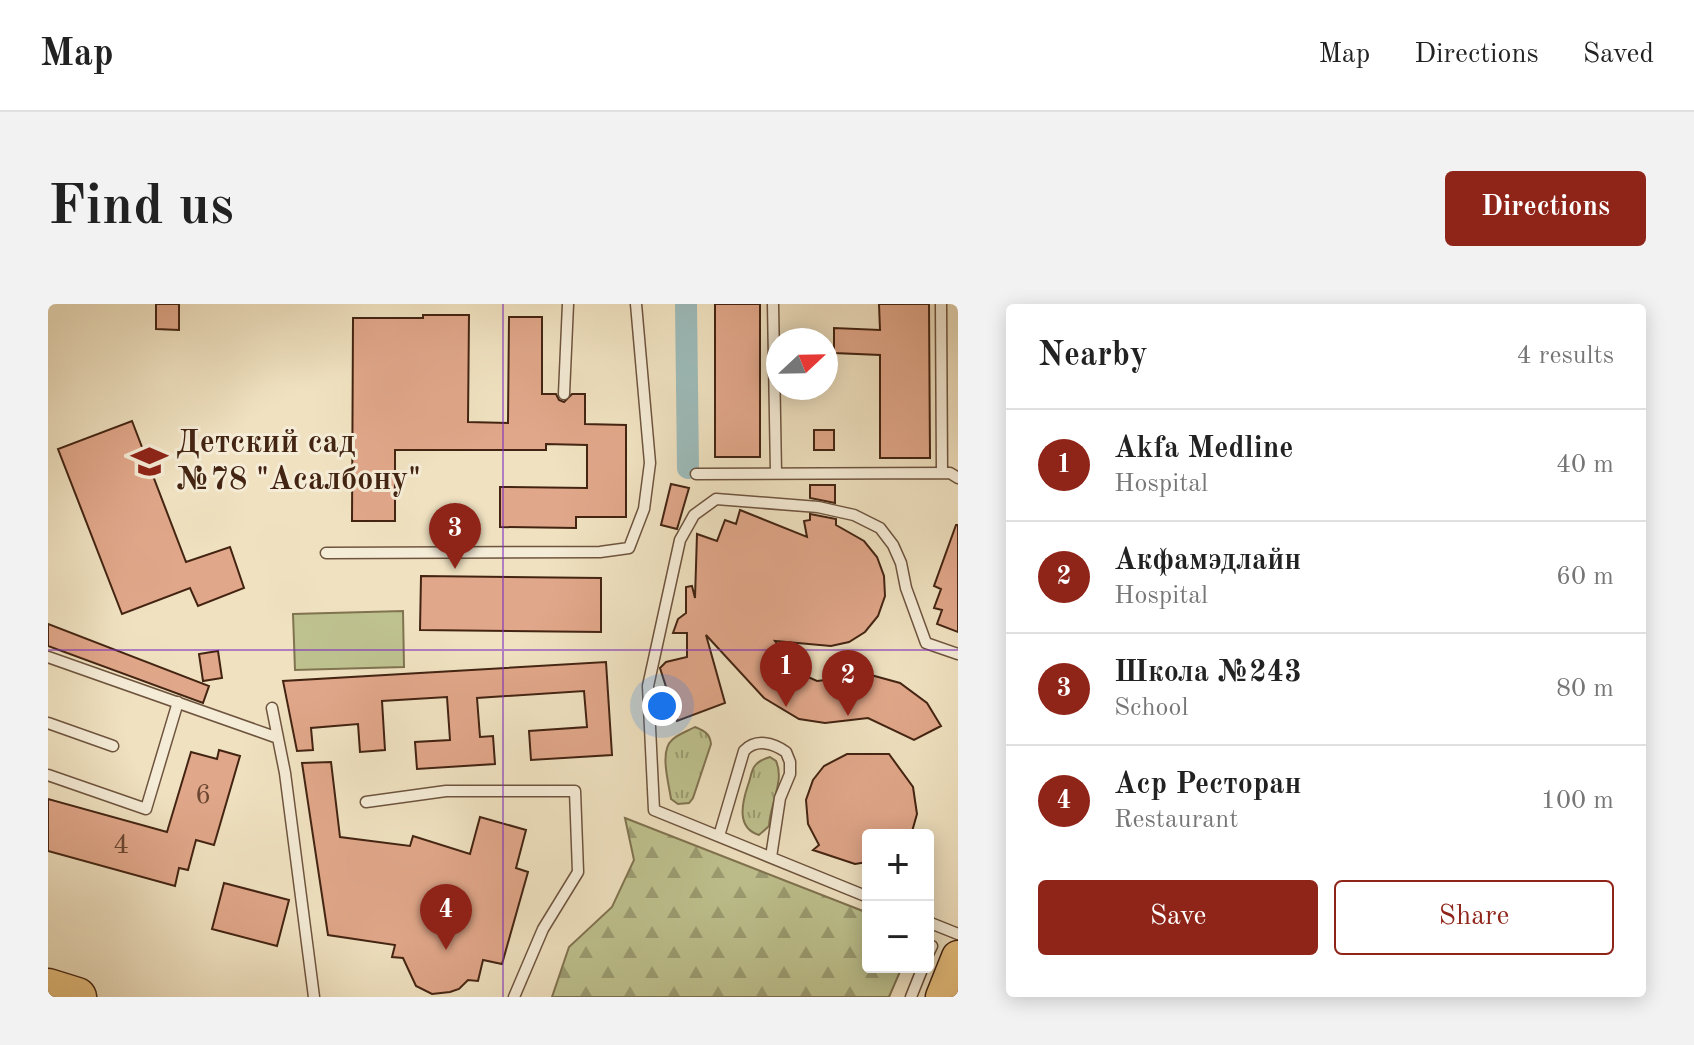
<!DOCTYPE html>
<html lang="en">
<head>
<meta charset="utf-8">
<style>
	:root { --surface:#fff; --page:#f2f2f2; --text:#222; --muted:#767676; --line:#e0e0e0; --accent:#8f2418 }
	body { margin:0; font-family:"Old Standard TT",serif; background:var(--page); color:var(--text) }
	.controls { position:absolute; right:24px; bottom:24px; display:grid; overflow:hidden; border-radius:8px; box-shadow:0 4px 20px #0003 }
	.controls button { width:72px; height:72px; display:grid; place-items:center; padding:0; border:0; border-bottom:2px solid var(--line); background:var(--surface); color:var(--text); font:40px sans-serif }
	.compass { position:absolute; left:718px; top:24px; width:72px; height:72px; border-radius:50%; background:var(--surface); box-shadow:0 4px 20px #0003; rotate:68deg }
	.you { position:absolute; left:614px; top:402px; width:28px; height:28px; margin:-20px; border:6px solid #fff; border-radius:50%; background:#1a73e8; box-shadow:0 0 0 12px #1a73e833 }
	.badge { display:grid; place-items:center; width:52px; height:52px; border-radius:50%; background:var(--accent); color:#fff; font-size:26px; font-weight:700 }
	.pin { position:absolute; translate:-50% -66px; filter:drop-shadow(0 2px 4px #0008) }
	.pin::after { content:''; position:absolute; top:42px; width:28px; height:24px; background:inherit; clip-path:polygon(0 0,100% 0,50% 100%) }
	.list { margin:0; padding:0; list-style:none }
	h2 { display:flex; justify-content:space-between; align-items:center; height:104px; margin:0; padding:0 32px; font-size:34px }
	h2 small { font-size:26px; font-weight:400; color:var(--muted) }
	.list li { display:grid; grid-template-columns:52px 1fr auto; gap:24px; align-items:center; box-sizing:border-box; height:112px; padding:0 32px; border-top:2px solid var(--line) }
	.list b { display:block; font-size:30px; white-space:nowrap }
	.list p { margin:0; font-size:26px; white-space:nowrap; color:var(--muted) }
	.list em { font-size:26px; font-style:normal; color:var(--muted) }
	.actions { display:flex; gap:16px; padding:24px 32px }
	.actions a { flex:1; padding:18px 0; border:2px solid var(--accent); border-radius:8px; text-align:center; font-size:28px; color:var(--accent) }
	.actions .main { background:var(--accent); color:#fff }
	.map { position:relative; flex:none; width:910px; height:693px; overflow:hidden; border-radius:8px }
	header { display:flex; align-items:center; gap:48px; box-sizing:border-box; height:112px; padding:0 40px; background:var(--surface); border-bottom:2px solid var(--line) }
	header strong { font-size:38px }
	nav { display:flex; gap:44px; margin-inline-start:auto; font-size:28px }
	.intro { display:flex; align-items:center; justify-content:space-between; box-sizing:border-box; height:192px; padding:0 48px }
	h1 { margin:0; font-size:56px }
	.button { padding:20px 36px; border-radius:8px; background:var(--accent); color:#fff; font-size:28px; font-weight:700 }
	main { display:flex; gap:48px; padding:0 48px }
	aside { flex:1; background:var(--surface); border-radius:8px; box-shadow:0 4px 20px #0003 }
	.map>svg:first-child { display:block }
	.grass { fill:url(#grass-tufts); stroke:#807350; stroke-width:2 }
	.forest { fill:url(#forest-firs); stroke:#807350; stroke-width:2 }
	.pitch { fill:#bec28f; stroke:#807350; stroke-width:2 }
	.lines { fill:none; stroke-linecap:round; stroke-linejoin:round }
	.canal { stroke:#9dbcbb; stroke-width:22 }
	.building { fill:#e1a78a; stroke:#432412; stroke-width:2 }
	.lane-casing { stroke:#6e543e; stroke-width:13 }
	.primary-casing { stroke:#432412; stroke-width:35 }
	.highway-casing { stroke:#432412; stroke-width:41 }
	.lane { stroke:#f5ecd7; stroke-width:10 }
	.primary { stroke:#e8c180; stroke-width:32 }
	.highway { stroke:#e8c180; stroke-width:38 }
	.grid { fill:none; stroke:#7b2cbf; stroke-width:2; stroke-opacity:0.55 }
	.labels { text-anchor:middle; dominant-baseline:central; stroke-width:6; stroke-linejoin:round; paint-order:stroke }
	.number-label { font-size:28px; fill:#6a4530 }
	.poi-label { font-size:32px; font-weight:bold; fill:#432412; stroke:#f5ecd7; text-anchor:start }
</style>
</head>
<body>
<header>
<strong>Map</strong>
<nav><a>Map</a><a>Directions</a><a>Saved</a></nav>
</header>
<div class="intro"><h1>Find us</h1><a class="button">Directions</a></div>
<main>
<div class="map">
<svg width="910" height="693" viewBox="0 0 910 693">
	<defs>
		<pattern id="grass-tufts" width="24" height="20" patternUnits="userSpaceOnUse" patternTransform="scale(2)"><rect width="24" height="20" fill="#bec28f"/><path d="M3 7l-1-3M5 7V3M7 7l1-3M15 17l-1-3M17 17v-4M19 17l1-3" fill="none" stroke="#9c9d73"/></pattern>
		<pattern id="forest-firs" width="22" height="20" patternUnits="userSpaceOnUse" patternTransform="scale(2)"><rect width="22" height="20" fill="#bec28f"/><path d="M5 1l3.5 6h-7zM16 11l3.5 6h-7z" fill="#9c9d73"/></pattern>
	</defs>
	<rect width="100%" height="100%" fill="#f0e2c1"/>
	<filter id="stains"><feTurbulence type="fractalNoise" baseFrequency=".0025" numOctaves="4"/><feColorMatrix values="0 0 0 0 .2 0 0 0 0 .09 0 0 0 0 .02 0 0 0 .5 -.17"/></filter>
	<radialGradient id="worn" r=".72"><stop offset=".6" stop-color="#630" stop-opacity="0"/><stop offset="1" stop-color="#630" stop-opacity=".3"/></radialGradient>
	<!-- grass -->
	<path class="grass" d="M647,423C657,427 662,430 663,440L645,494L641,499L630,500L623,495C621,480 611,447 624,436C630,430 640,427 647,423Z
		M722,453L728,457C737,476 722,500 721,522L711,531C688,524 694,499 700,481C702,476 703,468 706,463C710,457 716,455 722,453Z"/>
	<!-- forest -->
	<path class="forest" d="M577,514L820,609V663H854L841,693H504L521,643L564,603L586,556Z"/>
	<!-- pitch -->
	<path class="pitch" d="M355,307L356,363L247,366L245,310Z"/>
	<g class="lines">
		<!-- canal -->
		<path class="canal" d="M638,0L640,164"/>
	</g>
	<!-- building -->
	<path class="building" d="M108,0H131V26L108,25Z
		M667,0H712V153H667Z
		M831,0H881L882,154H832V51L786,49V24L832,26Z
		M375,11H421L420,118L460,119L461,13H494V90H508L511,96L516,98L524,90H537V120L578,121V213H528V224L452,223V183L539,184V141L498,140V146H347V217H304L305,14H375Z
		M84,117L138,258L182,243L196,284L150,302L142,284L74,310L10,145Z
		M766,126H786V146H766Z
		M623,180L641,184L629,225L613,221Z
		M762,181H787V199L762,194Z
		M692,206L759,233L756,217L762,216V210L788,215V221L816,237L829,253L836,272L837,292L830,312L817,328L801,338L783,342L727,337L751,369L769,377L823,371L852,379L879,399L893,422L866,436L820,414L777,419L751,415L716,394L658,331L677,399L629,417L612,364L618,358L639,353V329H625L630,315L638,309V283L644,282L647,294L649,230L669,237L677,216L688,220Z
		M908,221H910V328L889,320L894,306L886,304L893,285L886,282Z
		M373,272L553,274V328L372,326Z
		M0,320L161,382L155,399L0,342Z
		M170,347L174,374L155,377L151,350Z
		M558,358L564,451L483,456L481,427L539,423L536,387L429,394L432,433L445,432L447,460L369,465L367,438L402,436L399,393L334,397L337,446L312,448L310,420L263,424L265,446L249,447L235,377Z
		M171,446L192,452L166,541L148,536L140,566L131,564L127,582L0,547V495L119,528L143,448L169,455Z
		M799,450H841L865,483L869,510L863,531H820V558L807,560L765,546L771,541L760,520L758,496L765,476L776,462Z
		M283,458L292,533L362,542L365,532L422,550L432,513L478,526L468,564L480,568L454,660L435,656L430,677L420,676L411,685L402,688L384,690L368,682L355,654L344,653L347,641L280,631L254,459Z
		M176,579L241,596L229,642L164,625Z"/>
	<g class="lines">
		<defs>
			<path id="lane" d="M725,0L728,169
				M893,0L894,169
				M516,90L520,0
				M648,170L902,169L910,174
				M278,249L552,248L581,244L596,205L602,159L588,0
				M0,353L230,434
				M224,404L237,469L266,693
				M0,419L65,442
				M0,471L98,505L130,398
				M318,498L398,487H527L530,568L495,625L466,693
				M671,532L696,447C708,434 725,439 738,448L742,458V470L732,494L723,553
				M820,593L606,506L600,382L632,236L646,211L668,195L770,203L806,211L832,224L845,241L853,259L858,284L878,339L910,350
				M880,618L910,630
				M880,650L884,642
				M863,693L875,663"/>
			<path id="primary" d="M894,693L910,653"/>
			<path id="highway" d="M0,684L29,693"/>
		</defs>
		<!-- lane casing -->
		<use href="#lane" class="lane-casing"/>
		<!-- primary casing -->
		<use href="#primary" class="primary-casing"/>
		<!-- highway casing -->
		<use href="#highway" class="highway-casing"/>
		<!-- lane -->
		<use href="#lane" class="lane"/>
		<!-- primary -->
		<use href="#primary" class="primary"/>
		<!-- highway -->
		<use href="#highway" class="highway"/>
	</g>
	<!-- grid -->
	<path class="grid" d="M455,0V693M0,346H910"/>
	<!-- icons -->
	<defs>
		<symbol id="school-bare" viewBox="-9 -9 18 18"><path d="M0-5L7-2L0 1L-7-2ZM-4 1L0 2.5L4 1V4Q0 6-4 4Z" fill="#8f2418" stroke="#f5ecd7" stroke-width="2.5" paint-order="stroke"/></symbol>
	</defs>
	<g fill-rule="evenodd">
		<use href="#school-bare" x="76" y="132" width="51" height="51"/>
	</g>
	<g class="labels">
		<!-- number labels -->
		<g class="number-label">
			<text x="155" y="492">6</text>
			<text x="73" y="542">4</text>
		</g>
		<!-- poi labels -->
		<g class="poi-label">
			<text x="128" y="140">Детский сад<tspan x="128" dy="37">№78 "Асалбону"</tspan></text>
		</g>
	</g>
	<rect width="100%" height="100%" filter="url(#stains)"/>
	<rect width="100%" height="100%" fill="url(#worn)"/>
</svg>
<div class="controls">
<button>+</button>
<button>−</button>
</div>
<svg class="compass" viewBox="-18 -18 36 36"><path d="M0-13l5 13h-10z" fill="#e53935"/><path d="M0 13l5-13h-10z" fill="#767676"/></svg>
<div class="you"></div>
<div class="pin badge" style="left:738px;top:403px">1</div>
<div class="pin badge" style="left:800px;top:412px">2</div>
<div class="pin badge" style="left:407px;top:265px">3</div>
<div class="pin badge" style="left:398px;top:646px">4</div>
</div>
<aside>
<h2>Nearby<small>4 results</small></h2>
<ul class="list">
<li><span class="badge">1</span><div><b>Akfa Medline</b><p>Hospital</p></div><em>40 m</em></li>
<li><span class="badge">2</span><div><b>Акфамэдлайн</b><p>Hospital</p></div><em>60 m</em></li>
<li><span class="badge">3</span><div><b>Школа №243</b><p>School</p></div><em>80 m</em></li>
<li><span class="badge">4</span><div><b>Аср Ресторан</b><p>Restaurant</p></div><em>100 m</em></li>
</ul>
<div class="actions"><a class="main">Save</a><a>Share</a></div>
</aside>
</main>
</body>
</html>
